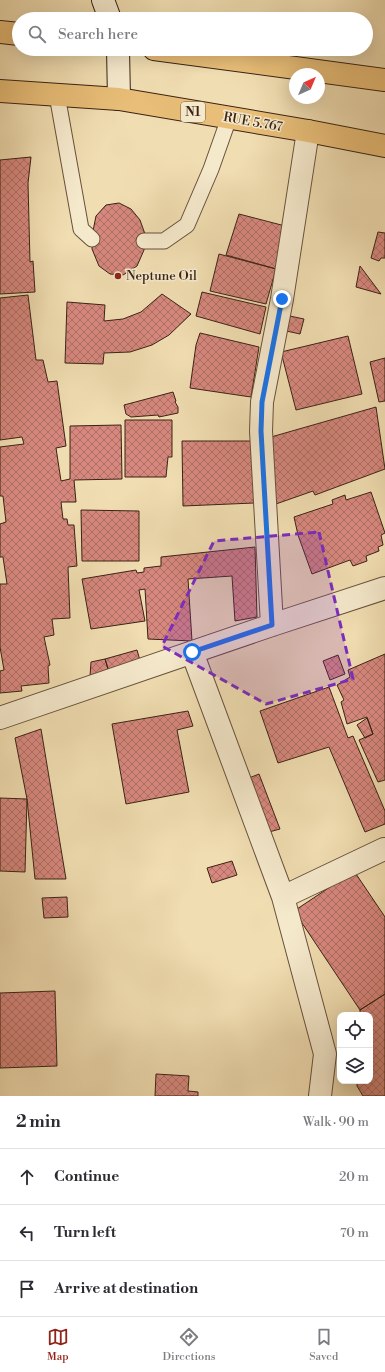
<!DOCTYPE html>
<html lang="en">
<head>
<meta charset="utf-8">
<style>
	:root { --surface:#fff; --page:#f7f7f7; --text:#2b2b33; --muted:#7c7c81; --line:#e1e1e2; --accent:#8f2418 }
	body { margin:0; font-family:"Libre Bodoni",serif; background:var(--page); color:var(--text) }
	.controls { position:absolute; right:12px; bottom:12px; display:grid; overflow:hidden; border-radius:8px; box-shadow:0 4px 16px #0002 }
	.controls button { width:36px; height:36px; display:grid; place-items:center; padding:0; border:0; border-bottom:1px solid var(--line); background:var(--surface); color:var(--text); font:20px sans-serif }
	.compass { position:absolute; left:289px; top:68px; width:36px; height:36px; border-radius:50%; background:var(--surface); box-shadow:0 4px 16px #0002; rotate:44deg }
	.stop { position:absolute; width:12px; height:12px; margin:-9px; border:3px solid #1a73e8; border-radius:50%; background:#fff }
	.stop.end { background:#1a73e8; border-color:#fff; box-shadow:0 1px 4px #0008 }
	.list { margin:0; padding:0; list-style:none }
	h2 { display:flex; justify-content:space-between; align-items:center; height:52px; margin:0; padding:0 16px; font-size:17px }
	h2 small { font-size:13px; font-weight:400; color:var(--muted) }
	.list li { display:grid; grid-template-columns:26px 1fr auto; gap:12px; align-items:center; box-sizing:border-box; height:56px; padding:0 16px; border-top:1px solid var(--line) }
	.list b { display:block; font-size:15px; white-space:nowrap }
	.list em { font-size:13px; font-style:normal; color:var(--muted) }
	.icon { flex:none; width:22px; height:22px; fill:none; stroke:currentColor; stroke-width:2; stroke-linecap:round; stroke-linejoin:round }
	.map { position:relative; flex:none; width:385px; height:1096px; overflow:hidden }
	.search { position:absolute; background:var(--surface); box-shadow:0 4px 16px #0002; left:12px; right:12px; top:12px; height:44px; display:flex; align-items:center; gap:10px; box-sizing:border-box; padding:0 14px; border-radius:22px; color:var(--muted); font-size:15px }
	.sheet { height:220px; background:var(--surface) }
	nav { display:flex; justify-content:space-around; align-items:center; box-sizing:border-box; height:56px; border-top:1px solid var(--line); background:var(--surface); font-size:11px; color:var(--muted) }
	nav a { display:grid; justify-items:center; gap:2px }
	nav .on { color:var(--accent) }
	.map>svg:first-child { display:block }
	.building { fill:url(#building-cross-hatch); stroke:#3a2215 }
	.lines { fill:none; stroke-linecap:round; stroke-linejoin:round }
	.service-casing { stroke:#68513c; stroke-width:17 }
	.minor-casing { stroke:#68513c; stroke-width:24 }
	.secondary-casing { stroke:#3a2215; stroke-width:24 }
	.trunk-casing { stroke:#3a2215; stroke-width:24 }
	.service { stroke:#f5e9cc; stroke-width:15 }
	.minor { stroke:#f5e9cc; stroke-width:22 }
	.secondary { stroke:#f5e9cc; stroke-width:22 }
	.trunk { stroke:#e8be78; stroke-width:22 }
	.route { stroke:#1a73e8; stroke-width:5 }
	.marked { fill:#7b2cbf; fill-opacity:0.2; stroke:#7b2cbf; stroke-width:3; stroke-dasharray:8 5; stroke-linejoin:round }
	.poi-dot { fill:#8f2418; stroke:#f5e9cc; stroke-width:1.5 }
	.labels { text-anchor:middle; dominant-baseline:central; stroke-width:3; stroke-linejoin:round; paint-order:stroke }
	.shield { fill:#f5e9cc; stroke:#725e4c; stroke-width:1 }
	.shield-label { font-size:12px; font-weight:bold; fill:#3a2215 }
	.street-label { font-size:13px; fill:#3a2215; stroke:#f5e9cc }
	.poi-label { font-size:13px; fill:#3a2215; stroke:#f5e9cc; text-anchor:start }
</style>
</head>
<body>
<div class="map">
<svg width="385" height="1096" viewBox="0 0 385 1096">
	<defs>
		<pattern id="building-cross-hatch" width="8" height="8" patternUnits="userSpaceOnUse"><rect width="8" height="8" fill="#d7887e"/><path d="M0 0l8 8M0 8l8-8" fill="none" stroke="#af6f66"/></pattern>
	</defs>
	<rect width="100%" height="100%" fill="#f0ddb1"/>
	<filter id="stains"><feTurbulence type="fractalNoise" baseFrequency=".005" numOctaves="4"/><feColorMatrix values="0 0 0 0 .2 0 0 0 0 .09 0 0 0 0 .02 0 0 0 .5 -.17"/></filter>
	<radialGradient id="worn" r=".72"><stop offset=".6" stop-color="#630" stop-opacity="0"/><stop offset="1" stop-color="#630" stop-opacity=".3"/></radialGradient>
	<!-- building -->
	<path class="building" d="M31,157L28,183L30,262L33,261L35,292L0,294V160Z
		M119,203L131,209L140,220L145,234L144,250L137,266L123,275L110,274L99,266L92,249L93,231L96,216L106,205Z
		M239,214L289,227L280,270L226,255Z
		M378,232L385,233V258H381L379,261L371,258Z
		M219,254L276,269L266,304L210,291Z
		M360,266L381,294L356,287Z
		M202,292L266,307L260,334L196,316Z
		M162,294L191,314L169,335L152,345L130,352L104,353L103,364L65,363L67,302L105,305L104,321L123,319L141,312Z
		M28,295L36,360H43L48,382L57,381L66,446L56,448L61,481L70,479V426L121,425L122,479L74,480L76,502H61L63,519H67L68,525H74L77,566L68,567L70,618L52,619L54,635L44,637L50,665L48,666L49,683L21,686L22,691L0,693V671L4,670L0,647V584H7L3,557H0V524L6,522L3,496H0V447L24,444L22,437L0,440V298Z
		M285,315L304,319L300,334L282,330Z
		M200,333L259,347L251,397L190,388L196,345Z
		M348,336L362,394L296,410L281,352Z
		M385,358V401L379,402L370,362Z
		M173,392L176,401L175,402L178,407V413L159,417L158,415L131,417L126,414L124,405Z
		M376,407L385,469L315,495L313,491L273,505L271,437Z
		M125,420H172V457H168L166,477H125Z
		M182,441H252L254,503L183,506Z
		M371,492L385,533L381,535L383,545L378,547L379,551L366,556L367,561L353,566L350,560L312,574L298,535L294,517L333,504L332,500L345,495L346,500Z
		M81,510L139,511V561H82Z
		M255,547L257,617L235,621L232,576L188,579L192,641L148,639L145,589L139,590L145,621L91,629L82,579L136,570L137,573L144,572V568L161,566V557Z
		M137,650L141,664L109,672L105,659Z
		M385,654V780L378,782L359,740L373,734L367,717L347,724L341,702L344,700L337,685L350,677L348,670Z
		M338,655L345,674L330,680L323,661Z
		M105,659L109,672L90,676L91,662Z
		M329,687L348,738L353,736L385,811V824L365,832L329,747L278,763L260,711Z
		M188,711L193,726L177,730L189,792L126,804L112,724Z
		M367,718L373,734L365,738L357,725Z
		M41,729L66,879H35L27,799L15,738Z
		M259,774L280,829L269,832L249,778Z
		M0,798L27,799L25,872L0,871Z
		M232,861L237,875L212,883L207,868Z
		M354,871L385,917V994L360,1010L294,911Z
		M67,897L68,917L44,918L42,898Z
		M55,991L57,1066L0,1068V993Z
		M385,994V1096H363L357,1086V1081H370V1015H360V1010Z
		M156,1074L189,1076L188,1091L198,1092V1096H155Z"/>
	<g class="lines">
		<defs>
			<path id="service" d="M57,95L81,229L92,239
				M144,241H164L187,225L211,169L229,118"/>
			<path id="minor" d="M272,625L261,431L262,402L282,299L308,131
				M192,652L283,897L325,1054L320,1096
				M0,718L272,625L385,588
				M283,897L384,849"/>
			<path id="secondary" d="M103,0L110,19
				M118,49L119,99"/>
			<path id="trunk" d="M0,32L19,34
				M154,49L385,80
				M0,91L119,99L308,131L385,146"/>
		</defs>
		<!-- service casing -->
		<use href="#service" class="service-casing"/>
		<!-- minor casing -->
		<use href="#minor" class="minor-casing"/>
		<!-- secondary casing -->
		<use href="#secondary" class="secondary-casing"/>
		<!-- trunk casing -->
		<use href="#trunk" class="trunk-casing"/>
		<!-- service -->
		<use href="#service" class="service"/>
		<!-- minor -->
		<use href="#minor" class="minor"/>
		<!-- secondary -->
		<use href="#secondary" class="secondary"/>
		<!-- trunk -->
		<use href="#trunk" class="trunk"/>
	</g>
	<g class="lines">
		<!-- route -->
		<path class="route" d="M192,652L272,625L261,431L262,402L282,299"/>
	</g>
	<!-- marked area -->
	<path class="marked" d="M319,532L353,679L266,704L162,646L214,541Z"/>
	<!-- markers -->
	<circle class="poi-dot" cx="118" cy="276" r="4"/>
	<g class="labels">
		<!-- shield labels -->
		<rect class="shield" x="181" y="102" width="24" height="20" rx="3"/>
		<g class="shield-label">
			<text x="193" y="112">N1</text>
		</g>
		<!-- street labels -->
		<g class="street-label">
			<text transform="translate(253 122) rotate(10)">RUE 5.767</text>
		</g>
		<!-- poi labels -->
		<g class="poi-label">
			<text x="126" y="276">Neptune Oil</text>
		</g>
	</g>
	<rect width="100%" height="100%" filter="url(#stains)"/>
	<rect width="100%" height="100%" fill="url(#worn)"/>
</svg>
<div class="controls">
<button><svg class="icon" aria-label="locate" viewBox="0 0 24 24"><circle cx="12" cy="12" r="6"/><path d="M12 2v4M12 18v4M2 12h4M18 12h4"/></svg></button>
<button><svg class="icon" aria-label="layers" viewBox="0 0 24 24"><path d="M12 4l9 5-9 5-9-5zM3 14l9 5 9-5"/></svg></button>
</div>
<svg class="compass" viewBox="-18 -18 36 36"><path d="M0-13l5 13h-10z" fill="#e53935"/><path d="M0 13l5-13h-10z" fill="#7c7c81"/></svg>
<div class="stop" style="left:192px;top:652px"></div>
<div class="stop end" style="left:282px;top:299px"></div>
<div class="search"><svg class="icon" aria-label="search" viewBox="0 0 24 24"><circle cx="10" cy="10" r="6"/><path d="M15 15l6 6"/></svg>Search here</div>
</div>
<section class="sheet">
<h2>2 min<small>Walk · 90 m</small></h2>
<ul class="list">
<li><svg class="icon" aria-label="ahead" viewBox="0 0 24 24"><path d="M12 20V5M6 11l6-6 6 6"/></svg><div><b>Continue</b></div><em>20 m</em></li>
<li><svg class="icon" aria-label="left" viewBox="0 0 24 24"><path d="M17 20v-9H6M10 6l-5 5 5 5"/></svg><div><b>Turn left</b></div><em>70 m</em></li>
<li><svg class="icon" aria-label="arrive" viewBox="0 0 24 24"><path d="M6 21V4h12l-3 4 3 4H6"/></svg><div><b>Arrive at destination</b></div></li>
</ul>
</section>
<nav>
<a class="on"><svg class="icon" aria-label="map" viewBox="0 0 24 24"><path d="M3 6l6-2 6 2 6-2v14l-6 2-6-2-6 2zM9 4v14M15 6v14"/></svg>Map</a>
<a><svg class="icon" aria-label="directions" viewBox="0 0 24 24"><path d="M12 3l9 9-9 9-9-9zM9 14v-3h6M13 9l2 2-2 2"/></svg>Directions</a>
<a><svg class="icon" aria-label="saved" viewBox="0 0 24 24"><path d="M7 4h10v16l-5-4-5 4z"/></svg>Saved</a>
</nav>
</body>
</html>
